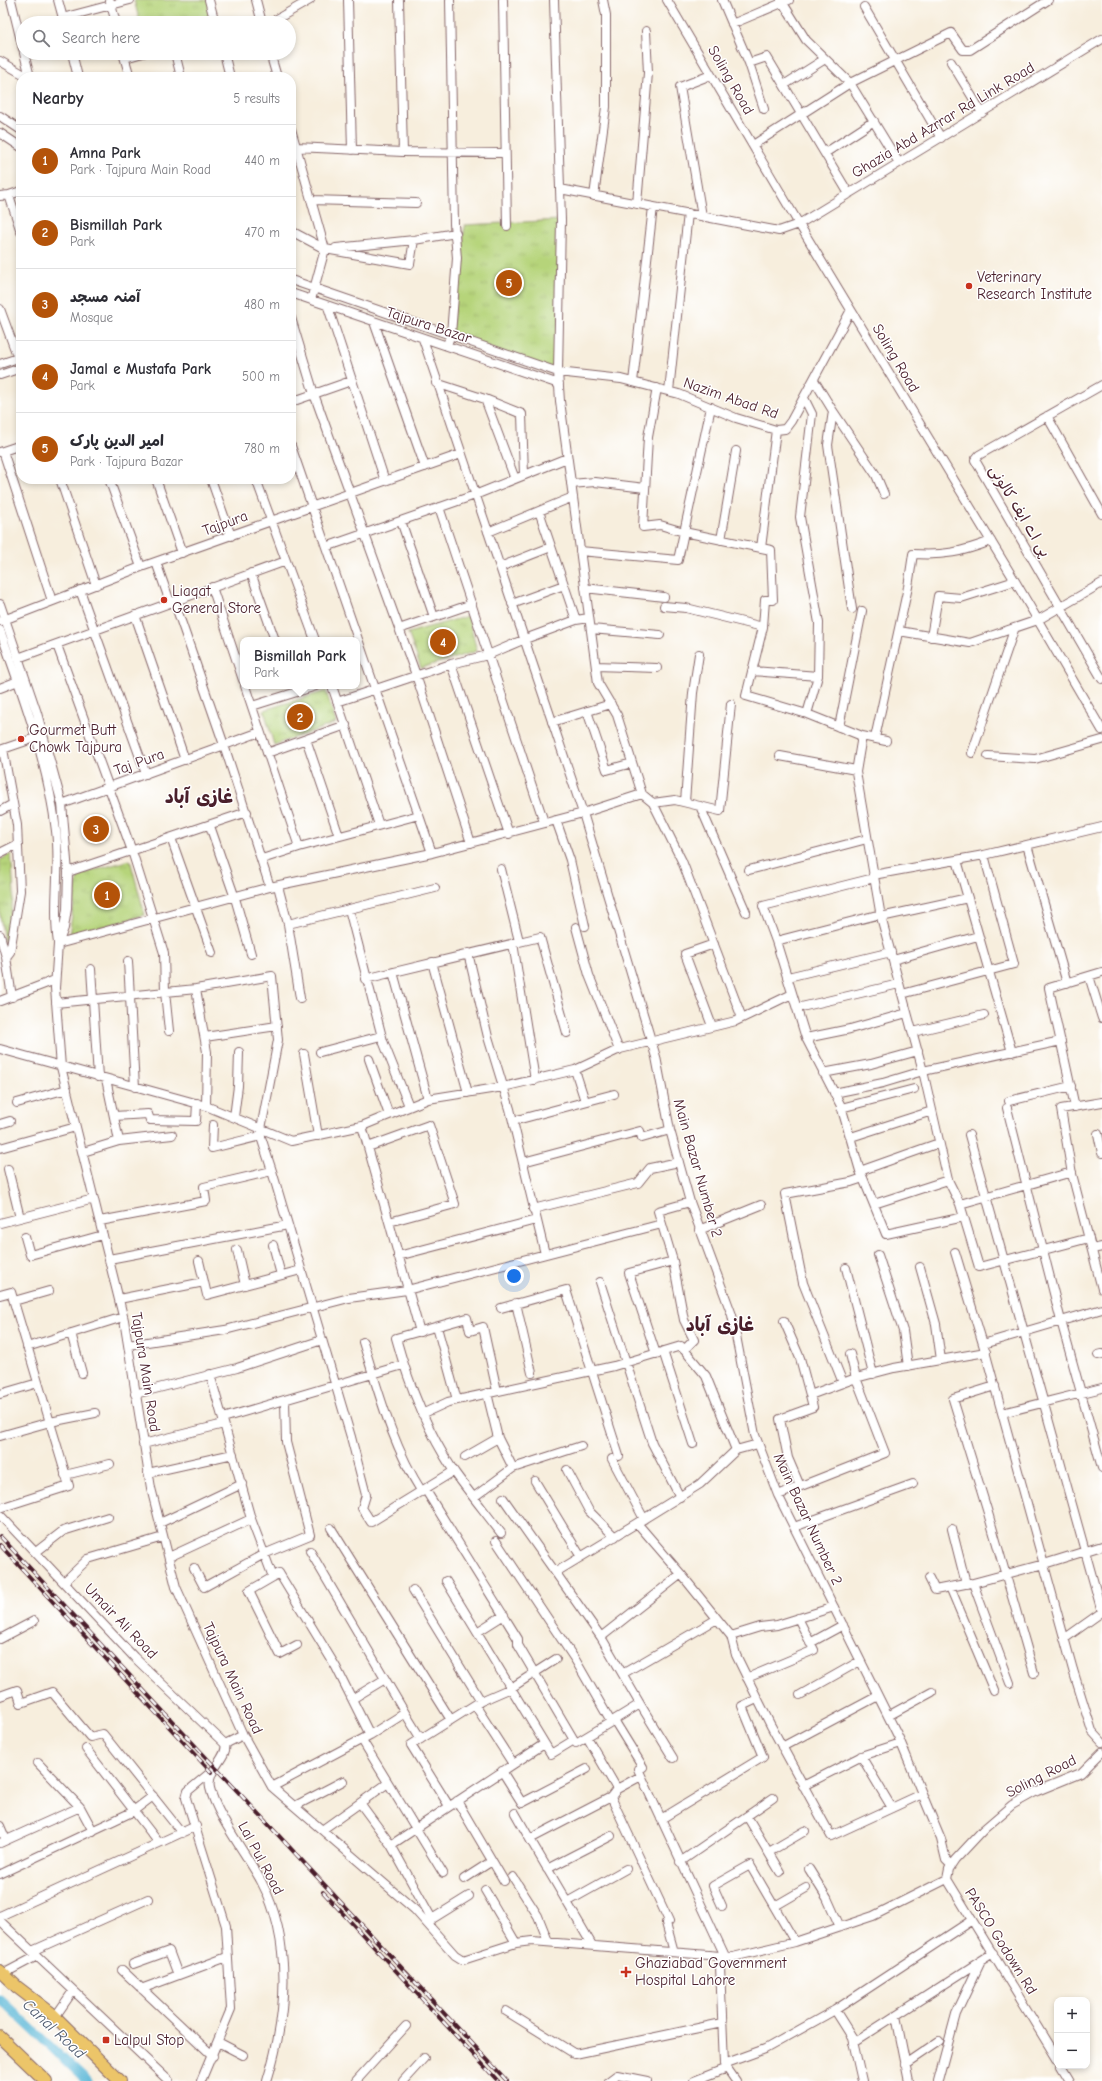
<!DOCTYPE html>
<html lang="en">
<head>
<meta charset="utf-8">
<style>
	:root { --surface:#fff; --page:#f7f7f7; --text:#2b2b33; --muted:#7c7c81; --line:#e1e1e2; --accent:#b45309 }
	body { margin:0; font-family:"Comic Neue","Playpen Sans Arabic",sans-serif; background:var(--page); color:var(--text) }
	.controls { position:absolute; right:12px; bottom:12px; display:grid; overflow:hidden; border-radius:8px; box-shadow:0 2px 6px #0003 }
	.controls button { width:36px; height:36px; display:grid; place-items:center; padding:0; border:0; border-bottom:1px solid var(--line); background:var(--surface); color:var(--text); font:20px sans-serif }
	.you { position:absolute; left:514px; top:1276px; width:14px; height:14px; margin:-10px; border:3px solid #fff; border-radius:50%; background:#1a73e8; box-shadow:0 0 0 6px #1a73e833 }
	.badge { display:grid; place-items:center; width:26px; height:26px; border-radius:50%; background:var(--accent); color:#fff; font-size:13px; font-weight:700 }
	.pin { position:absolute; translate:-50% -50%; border:2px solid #fff; box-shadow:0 1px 4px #0006 }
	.popup { position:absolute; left:240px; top:637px; width:120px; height:52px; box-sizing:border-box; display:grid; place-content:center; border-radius:8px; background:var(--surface); filter:drop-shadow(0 1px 3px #0005); font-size:13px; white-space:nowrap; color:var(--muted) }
	.popup b { font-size:15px; color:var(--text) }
	.popup::after { content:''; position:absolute; left:50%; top:100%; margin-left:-8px; border:8px solid transparent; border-top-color:var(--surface) }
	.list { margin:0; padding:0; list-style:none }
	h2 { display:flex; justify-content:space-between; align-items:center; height:52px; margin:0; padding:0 16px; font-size:17px }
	h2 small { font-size:13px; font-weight:400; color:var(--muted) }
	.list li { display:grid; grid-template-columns:26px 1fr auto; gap:12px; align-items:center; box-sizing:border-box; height:72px; padding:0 16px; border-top:1px solid var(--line) }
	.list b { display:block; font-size:15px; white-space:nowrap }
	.list p { margin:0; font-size:13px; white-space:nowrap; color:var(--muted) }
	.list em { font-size:13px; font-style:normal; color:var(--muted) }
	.icon { flex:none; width:22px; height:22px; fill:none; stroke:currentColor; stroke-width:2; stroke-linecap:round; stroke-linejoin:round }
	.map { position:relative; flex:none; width:1102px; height:2081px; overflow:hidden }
	.search { position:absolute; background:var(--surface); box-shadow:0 2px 6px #0003; left:16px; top:16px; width:280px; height:44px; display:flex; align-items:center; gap:10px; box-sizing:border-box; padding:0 14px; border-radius:22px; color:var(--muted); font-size:15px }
	.panel { position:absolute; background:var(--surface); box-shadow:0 2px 6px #0003; left:16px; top:72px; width:280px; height:412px; border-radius:16px }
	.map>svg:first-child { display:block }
	.grass { fill:url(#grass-tufts); stroke:#807a52 }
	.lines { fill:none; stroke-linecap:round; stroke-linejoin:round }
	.canal { stroke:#57b5d5; stroke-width:9 }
	.minor-casing { stroke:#876769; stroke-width:10 }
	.highway-casing { stroke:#876769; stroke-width:14 }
	.minor { stroke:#fff; stroke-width:8 }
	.highway { stroke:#ecc569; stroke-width:12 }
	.rail-casing { stroke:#4a1f2b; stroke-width:4 }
	.rail { stroke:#fff; stroke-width:2.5; stroke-dasharray:8; stroke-linecap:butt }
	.poi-dot { fill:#c8321e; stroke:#fff; stroke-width:1.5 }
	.labels { text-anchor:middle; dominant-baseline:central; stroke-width:3; stroke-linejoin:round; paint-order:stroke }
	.street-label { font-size:15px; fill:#4a1f2b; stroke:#fff }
	.poi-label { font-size:15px; fill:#4a1f2b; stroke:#fff; text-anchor:start }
	.water-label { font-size:16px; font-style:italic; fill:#4f5b6f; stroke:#fff }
	.district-label { font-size:19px; font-weight:bold; fill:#4a1f2b; stroke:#fff }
</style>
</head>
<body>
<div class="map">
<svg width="1102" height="2081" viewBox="0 0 1102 2081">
	<defs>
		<pattern id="grass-tufts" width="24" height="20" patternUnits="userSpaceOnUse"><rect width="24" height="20" fill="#b6d47a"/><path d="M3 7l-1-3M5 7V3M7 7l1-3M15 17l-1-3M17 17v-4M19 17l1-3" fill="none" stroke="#9eb66a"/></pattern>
	</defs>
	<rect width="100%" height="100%" fill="#fff"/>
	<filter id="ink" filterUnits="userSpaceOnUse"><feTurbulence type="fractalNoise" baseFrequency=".025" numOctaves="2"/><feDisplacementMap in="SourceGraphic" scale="8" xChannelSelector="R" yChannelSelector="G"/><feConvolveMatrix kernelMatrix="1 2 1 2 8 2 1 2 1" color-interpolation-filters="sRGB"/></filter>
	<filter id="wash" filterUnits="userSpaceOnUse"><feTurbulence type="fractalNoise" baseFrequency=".012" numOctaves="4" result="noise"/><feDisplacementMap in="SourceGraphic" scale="16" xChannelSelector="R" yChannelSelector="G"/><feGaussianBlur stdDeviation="0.9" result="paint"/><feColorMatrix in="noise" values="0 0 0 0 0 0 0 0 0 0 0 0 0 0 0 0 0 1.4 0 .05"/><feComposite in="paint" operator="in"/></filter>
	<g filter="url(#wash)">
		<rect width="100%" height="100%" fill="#f7eedd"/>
		<!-- grass -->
		<path class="grass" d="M134,0H209L215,23H140Z
			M561,220L558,372L451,334L465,225Z
			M468,616L477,651L421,668L408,633Z
			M326,691L336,723L274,745L264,710Z
			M11,854L14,893L5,946L0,915V860Z
			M130,860L145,915L69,936L78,875Z"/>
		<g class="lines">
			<!-- canal -->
			<path class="canal" d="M0,1999L87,2081"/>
		</g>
	</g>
	<g filter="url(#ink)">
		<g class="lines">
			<defs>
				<path id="minor" d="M11,0L23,49
					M58,0L64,22
					M209,0L215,23
					M256,0L262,23
					M348,0L352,150
					M399,0L403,152
					M503,0L507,226
					M554,0L561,220L558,372L560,401L598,683L617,715L642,794L653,803L682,861L742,1018
					M667,0L799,224L1015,581L1102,730
					M722,0L749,63L764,109
					M781,0L806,40L850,83L899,163
					M110,1L116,23
					M864,7L941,138
					M62,18L130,0
					M270,23L310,0
					M732,24L789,0
					M24,53L30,77
					M72,53L78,77
					M123,53L130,77
					M175,53L181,77
					M224,53L230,77
					M270,53L277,77
					M125,58L143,53
					M0,61L28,77
					M951,62L982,113
					M749,63L767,57L849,194
					M784,85L825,59
					M0,116L21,130
					M291,129L325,249L311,300
					M0,133L21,147
					M753,145L850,83L951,33L963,50H970L1048,0
					M296,147L403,152L505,153
					M825,153L874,121
					M560,189L779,231L799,224L1102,39
					M9,195L21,232
					M0,196L9,195L21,191
					M594,196L606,107V15L603,0
					M311,200L416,203
					M637,204L648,73L646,31
					M702,216L680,87L711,75
					M291,231L325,249L410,264L414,240
					M336,248L414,240L456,233
					M291,280L558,372L621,379L679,394L736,418L776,430L785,429L791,421L851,310
					M291,293L559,384
					M328,307L385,481
					M0,309L18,358
					M291,318L314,394L416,675L471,843
					M374,322L425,467
					M447,345L451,334L457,258L454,224L450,0
					M0,364L21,357
					M0,375L21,368
					M814,380L833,411L828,445L852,609
					M633,382L653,207
					M436,383L485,399L515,479
					M1102,385L979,455L975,460L1102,679
					M657,388L648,437L643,527L660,525L684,532L771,550L773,600H765L763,627L746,696L807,714L818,676L819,623L800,517L812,414L804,398
					M669,391L688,213
					M485,399L522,414L524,475
					M291,402L351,381
					M833,411L876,475L884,494
					M1047,416L1102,514
					M291,446L432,853
					M3,451L52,601
					M0,452L21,445
					M60,479L96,585
					M109,479L141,567
					M156,479L182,553
					M211,479L231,536
					M256,479L315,640
					M571,484L595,482L645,488
					M439,507L544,822
					M539,511L576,620
					M401,521L434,617
					M488,532L573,497
					M721,540L736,451
					M326,547L475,495L567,458
					M761,548L776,430
					M580,551L678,560L711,407
					M156,562L170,602
					M500,567L551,547
					M251,573L275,640
					M212,587L243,680
					M585,588L664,597
					M80,590L146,774
					M174,601L224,745L270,887
					M0,604L37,713L62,804L68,872L67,909L64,928L58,944L55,988L61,1067L124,1320L151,1488L176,1587L243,1735L272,1787L415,1910L455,1955L463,1960L516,1943L532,1941L733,1957L795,1942L873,1916L947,1879
					M512,604L564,585
					M664,606L686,608L763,627
					M135,615L185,760
					M1,621L141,567L461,454
					M399,629L472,604
					M591,629L660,635
					M0,630C23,696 48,762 56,831C61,868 52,907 58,943
					M899,631L970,643L1038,620L1102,583
					M931,637L938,596L961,598L1015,581
					M57,645L132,851L164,953L165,992L169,1031
					M18,658L286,561
					M451,664L509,834
					M596,666L657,668
					M752,671L818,676
					M245,686L299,847
					M332,686L379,825
					M0,688L18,681
					M337,702L451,664L488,655L525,639L576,620L589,618
					M252,706L316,686
					M587,711L607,770L632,763
					M807,714L862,736L886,741
					M552,722L611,704
					M839,727L862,611
					M862,736L856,772L881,917L923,1071L948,1180L960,1204L979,1267L1089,1238
					M875,738L908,587L913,554C944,556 962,552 991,541
					M306,739L339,836
					M3,749L17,825L20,891L10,952L6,957
					M0,750L41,736
					M267,753L346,725
					M972,753L1014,630
					M780,756L856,770
					M988,756L1035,759L1102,740
					M642,794L583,813L656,1057L670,1130L690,1202L732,1315L755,1435L778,1495L898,1736L941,1839L946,1860L951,1865
					M685,802L693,693L699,654
					M653,803L675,800L720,811L731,704
					M62,804L260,732
					M700,806L746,912
					M0,811L13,804
					M556,820L570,860L585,926
					M210,826L235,898L251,954
					M171,838L212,953
					M1027,845L1067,983
					M0,853L18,844
					M262,859L299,847L419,815
					M957,860L1012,1052
					M501,869L519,941
					M749,870L867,839
					M68,872L247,812
					M873,875L984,855L1102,827
					M278,886L288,924L435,888
					M349,909L383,1041L409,1106
					M881,917L968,898
					M288,924L300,998
					M576,927L589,975L619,1050
					M0,935L6,957L12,997
					M776,941L881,914
					M513,943L535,1080
					M58,944L270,887L432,853L583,813L423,339
					M468,953L488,1037L510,1109L545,1254
					M893,960L978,936
					M128,961L135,1087
					M432,962L468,1093
					M91,969L98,1077
					M393,972L428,1099
					M1089,976L1102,1018
					M788,977L891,952
					M365,979L540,937L567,1033
					M902,994L1014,964L984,855
					M0,1001L55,980
					M56,1003L196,989
					M797,1008L899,984
					M712,1026L685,954L714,944
					M913,1032L984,1015
					M205,1037L277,1026
					M806,1038L850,1029L907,1013
					M0,1049L206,1106L291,1141L362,1126L428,1099L503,1087L575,1070L620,1049L736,1021L792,994
					M320,1052L381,1036
					M304,1054L318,1136
					M369,1059L389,1115
					M575,1070L585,1101
					M823,1073L871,1064L918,1051
					M106,1079L119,1141
					M834,1093L883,1083L923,1071L1061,1041
					M1009,1101L1071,1086
					M1102,1102L1061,1109L1072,1174L1102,1289
					M17,1103L67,1089
					M206,1106L207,1052L196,989L272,976L278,1040L260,1134L272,1171
					M1075,1107L1049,988L1102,972
					M841,1108L914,1089
					M1007,1108L1061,1321L1102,1468
					M114,1116L148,1114L150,1120L196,1121L197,1103
					M234,1117L238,1086L239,1052
					M513,1121L614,1094
					M0,1124L10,1121
					M213,1125L212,1148L261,1136
					M362,1126L420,1332
					M1098,1134L1102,1153
					M969,1135L1102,1612L1064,1639
					M851,1137L932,1111
					M368,1147L429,1125L455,1204L389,1222
					M0,1148L76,1127
					M83,1152L119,1141L172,1135
					M523,1162L640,1131L642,1138L670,1130
					M8,1169L20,1218
					M860,1171L841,1106L806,1038L776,941L763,906L874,878
					M863,1178L886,1234L964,1217
					M874,1204L948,1180
					M960,1204L1072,1172
					M533,1209L638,1183L650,1168L679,1162
					M100,1221L206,1201L204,1187L272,1171L288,1225
					M0,1223L94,1199
					M699,1230L761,1205
					M25,1237L30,1255L103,1235
					M273,1245L281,1275
					M1092,1249L1102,1247
					M237,1250L245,1285
					M955,1252L983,1344
					M878,1255L903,1331L908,1366
					M398,1256L536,1220
					M109,1259L288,1225L351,1437L366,1495L362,1508L371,1522L454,1471
					M199,1261L204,1282
					M673,1261L658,1211L690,1202
					M920,1267L936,1324L941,1360
					M846,1268L873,1374
					M600,1282L652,1443L680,1497
					M0,1295L11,1292L69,1486L0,1508
					M119,1299L204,1282L207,1295L301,1270
					M14,1301L49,1291
					M516,1303L532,1373
					M501,1308L566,1290L619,1456
					M1102,1309L983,1344L1073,1670L1092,1731L1102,1742
					M784,1321L800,1358L810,1395
					M437,1327L457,1400
					M71,1333L82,1373
					M363,1342C379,1393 392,1445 422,1492
					M128,1345L225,1330L349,1298L407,1290L662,1224
					M27,1347L123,1317
					M663,1351L693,1444
					M656,1354L629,1273L673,1261L684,1320L694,1340L684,1350
					M1098,1355L1102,1354
					M210,1374L251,1519L273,1577L279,1573L336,1667L370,1735
					M843,1383L803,1283L785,1194L851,1182L863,1178L860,1171L939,1143
					M995,1386L953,1399L988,1513L1034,1673
					M497,1391L483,1327L470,1331L467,1318L396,1338C409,1385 426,1429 453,1470C468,1491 485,1512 501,1533
					M487,1393L498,1438L513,1468
					M0,1394L38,1383
					M135,1394L237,1368L322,1340
					M1002,1413L1102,1388
					M422,1414L448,1402L614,1366L681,1346L706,1376L736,1450L758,1444
					M223,1418L403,1365
					M0,1436L50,1422L95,1413
					M143,1444L224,1424
					M465,1457L498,1438
					M612,1459L644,1519
					M567,1470L589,1511L615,1537
					M148,1473L233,1454
					M65,1475L110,1464
					M535,1481L581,1557
					M800,1486L788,1458L780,1419L813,1407L810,1395L856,1378L894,1368L986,1352
					M425,1489L518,1639V1645L574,1740
					M778,1495L885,1453L856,1378L850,1354
					M474,1497L513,1468L581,1446
					M503,1498L601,1637L640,1704
					M0,1515L134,1657L225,1744
					M160,1523L242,1484
					M794,1527L913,1484
					M331,1528L451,1720
					M952,1529L966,1584
					M496,1541L576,1661L611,1722L614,1720L643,1767L638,1769L725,1956L720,1966L724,2064L736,2081
					M310,1551L405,1713
					M36,1552L63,1531L108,1517
					M169,1557L251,1519
					M194,1568L204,1587L264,1554L310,1535L286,1442L285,1400
					M556,1572L637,1523
					M681,1574L637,1523L700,1484L736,1450
					M273,1577L249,1591L280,1654L297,1645
					M929,1578L935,1590L970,1583
					M446,1581L551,1754L574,1740L576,1743L611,1722
					M64,1582L88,1559L163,1537
					M950,1587L994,1691
					M413,1590L481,1701
					M834,1607L777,1625L760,1627L731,1636L736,1655L771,1726L831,1836L922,1794
					M477,1632L504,1615
					M601,1637L681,1574L731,1636
					M0,1639L34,1621
					M810,1643L843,1625
					M624,1673L717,1619
					M747,1678L814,1650L798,1618
					M1010,1683L973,1583L1044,1564L1102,1546
					M800,1695L860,1661
					M0,1696L17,1690L21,1703L52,1692L90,1737L103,1734L182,1833
					M352,1699L385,1679
					M475,1705L513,1764
					M888,1716L932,1692
					M614,1720L640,1704L673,1758
					M243,1735L225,1744C229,1757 206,1770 210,1788C216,1815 247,1855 261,1881C293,1942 287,2017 267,2081
					M587,1737L617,1789
					M362,1740L443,1873
					M782,1747L878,1696
					M86,1749L159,1843
					M861,1756L892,1808
					M38,1763L80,1807L93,1831
					M502,1771L522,1803L587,1769
					M641,1776L617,1789L611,1797L669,1921L666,1923L674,1952
					M803,1786L864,1755L901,1743
					M272,1787L370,1735L405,1713L421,1739
					M457,1801L504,1881
					M360,1803L391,1845
					M295,1806L343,1781
					M449,1806L411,1745L481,1701L511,1688L556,1659
					M515,1813L531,1841
					M747,1816L780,1872
					M661,1819L763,1757L742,1706L757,1699
					M0,1826L6,1840
					M322,1830L388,1783
					M0,1843L80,1807
					M769,1852L805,1831
					M680,1862L773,1798
					M547,1869L611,1836
					M809,1869L827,1898L840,1927
					M0,1874L132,1812L153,1796
					M513,1877L538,1916L548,1941
					M464,1879L492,1861
					M947,1879L1057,2059
					M947,1879L949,1869L955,1860L984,1829L1012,1805L1037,1791L1081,1773L1102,1752
					M485,1890L516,1943
					M567,1902L626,1869
					M722,1906L713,1886L750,1865L795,1942
					M775,1906L806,1888
					M0,1916L196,1826
					M432,1919L469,1896
					M0,1921L169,2081
					M429,1925L432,1919L391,1845L544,1744
					M592,1945L530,1839L611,1797
					M32,1951L148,1899
					M133,1964L169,1951L178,1975
					M122,1970L213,2056
					M3,1974L37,1956
					M141,1989L227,1957
					M835,2010L852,2037L862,2081
					M506,2011L575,2054L722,2023
					M896,2016L909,2081
					M55,2017L73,1991
					M218,2042L243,2055
					M853,2043L993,1953
					M724,2064L765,2049L835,2010L972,1920
					M905,2064L939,2041
					M1061,2066L1070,2081
					M201,2081L231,2009L226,1926L186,1798L188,1791L211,1772
					M356,2081L406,2026
					M403,2081L424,2058
					M609,2081L617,2075L647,2081
					M694,2081L727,2068
					M938,2081L956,2014L981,1961"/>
				<path id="highway" d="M0,1971L17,1987L51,2013L120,2081
					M0,2037L46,2081"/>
			</defs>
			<!-- minor casing -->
			<use href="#minor" class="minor-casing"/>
			<!-- highway casing -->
			<use href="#highway" class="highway-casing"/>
			<!-- minor -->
			<use href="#minor" class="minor"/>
			<!-- highway -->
			<use href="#highway" class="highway"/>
			<defs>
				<path id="rail" d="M0,1536L507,2081
					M0,1545L211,1772
					M323,1892L498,2081"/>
			</defs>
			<!-- rail casing -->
			<use href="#rail" class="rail-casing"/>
			<!-- rail -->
			<use href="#rail" class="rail"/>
		</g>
	</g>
	<!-- markers -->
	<g class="poi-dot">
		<circle cx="969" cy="286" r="4"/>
		<circle cx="164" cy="600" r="4"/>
		<circle cx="21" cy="739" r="4"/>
		<path d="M624 1966h4v4h4v4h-4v4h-4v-4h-4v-4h4z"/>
		<rect x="102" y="2036" width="8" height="8" rx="2"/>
	</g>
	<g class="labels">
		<!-- street labels -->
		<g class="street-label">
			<text transform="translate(731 80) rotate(60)">Soling Road</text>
			<text transform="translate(943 120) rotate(-31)">Ghazia Abd Azrrar Rd Link Road</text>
			<text transform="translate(429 325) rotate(18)">Tajpura Bazar</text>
			<text transform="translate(896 358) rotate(59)">Soling Road</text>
			<text transform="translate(731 398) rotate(19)">Nazim Abad Rd</text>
			<text transform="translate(1020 511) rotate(59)">پی اے ایف کالونی</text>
			<text transform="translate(225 523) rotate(-20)">Tajpura</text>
			<text transform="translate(139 762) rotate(-20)">Taj Pura</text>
			<text transform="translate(698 1168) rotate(74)">Main Bazar Number 2</text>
			<text transform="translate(146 1372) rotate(81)">Tajpura Main Road</text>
			<text transform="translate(808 1519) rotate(65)">Main Bazar Number 2</text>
			<text transform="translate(121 1621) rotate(46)">Umair Ali Road</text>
			<text transform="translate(233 1678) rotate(65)">Tajpura Main Road</text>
			<text transform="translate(1041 1776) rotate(-27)">Soling Road</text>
			<text transform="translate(261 1858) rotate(62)">Lal Pul Road</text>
			<text transform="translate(1001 1941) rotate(58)">PASCO Godown Rd</text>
		</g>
		<!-- poi labels -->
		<g class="poi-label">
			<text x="977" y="277">Veterinary<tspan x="977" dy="17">Research Institute</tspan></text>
			<text x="172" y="591">Liaqat<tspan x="172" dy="17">General Store</tspan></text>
			<text x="29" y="730">Gourmet Butt<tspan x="29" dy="17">Chowk Tajpura</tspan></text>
			<text x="635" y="1963">Ghaziabad Government<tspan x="635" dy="17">Hospital Lahore</tspan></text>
			<text x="114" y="2040">Lalpul Stop</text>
		</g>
		<!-- water labels -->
		<g class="water-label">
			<text transform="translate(54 2029) rotate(43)">Canal Road</text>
		</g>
		<!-- district labels -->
		<g class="district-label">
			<text x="199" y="797">غازى آباد</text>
			<text x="720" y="1325">غازى آباد</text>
		</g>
	</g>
</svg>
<div class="controls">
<button>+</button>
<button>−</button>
</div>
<div class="you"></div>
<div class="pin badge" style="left:107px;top:895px">1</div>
<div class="pin badge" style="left:300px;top:717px">2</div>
<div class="popup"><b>Bismillah Park</b>Park</div>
<div class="pin badge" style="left:96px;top:829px">3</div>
<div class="pin badge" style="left:443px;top:642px">4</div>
<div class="pin badge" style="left:509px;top:283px">5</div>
<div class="search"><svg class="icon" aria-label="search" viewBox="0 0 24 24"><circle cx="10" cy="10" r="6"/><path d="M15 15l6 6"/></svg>Search here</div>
<section class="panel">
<h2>Nearby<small>5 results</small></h2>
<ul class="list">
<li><span class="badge">1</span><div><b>Amna Park</b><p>Park · Tajpura Main Road</p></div><em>440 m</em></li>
<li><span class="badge">2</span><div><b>Bismillah Park</b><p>Park</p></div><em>470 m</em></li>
<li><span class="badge">3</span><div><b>آمنہ مسجد</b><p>Mosque</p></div><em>480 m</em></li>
<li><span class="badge">4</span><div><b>Jamal e Mustafa Park</b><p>Park</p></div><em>500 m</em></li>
<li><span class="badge">5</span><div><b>امیر الدین پارک</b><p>Park · Tajpura Bazar</p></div><em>780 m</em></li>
</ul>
</section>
</div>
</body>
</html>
